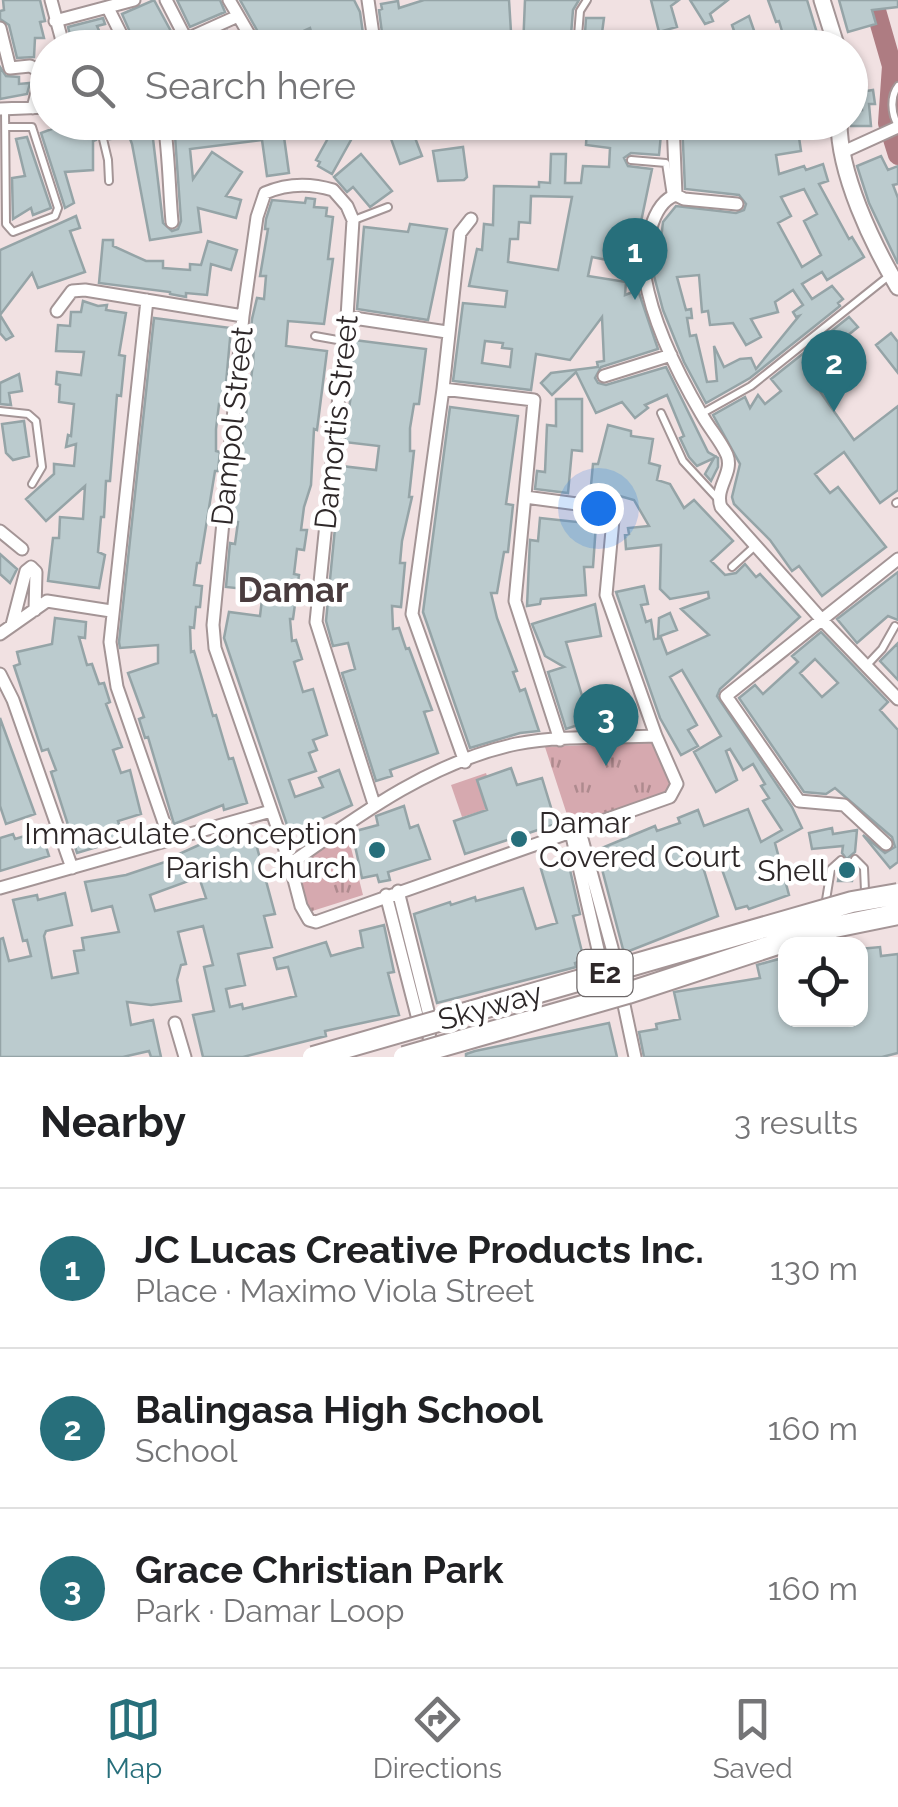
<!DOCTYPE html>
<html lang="en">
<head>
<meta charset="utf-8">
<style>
	:root { --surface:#fff; --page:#f6f6f6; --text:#202124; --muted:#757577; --line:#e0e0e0; --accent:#276f7b }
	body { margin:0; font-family:Raleway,sans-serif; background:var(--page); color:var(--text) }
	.controls { position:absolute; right:30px; bottom:30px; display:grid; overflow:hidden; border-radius:20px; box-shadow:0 2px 8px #0004 }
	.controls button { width:90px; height:90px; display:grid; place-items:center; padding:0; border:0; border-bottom:2px solid var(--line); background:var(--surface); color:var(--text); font:50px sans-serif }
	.you { position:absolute; left:598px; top:508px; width:35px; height:35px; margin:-25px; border:8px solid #fff; border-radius:50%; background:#1a73e8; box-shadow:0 0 0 15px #1a73e833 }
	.badge { display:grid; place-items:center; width:65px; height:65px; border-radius:50%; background:var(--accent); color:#fff; font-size:32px; font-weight:700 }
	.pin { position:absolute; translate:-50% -82px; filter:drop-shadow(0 2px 5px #0008) }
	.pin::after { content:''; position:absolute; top:52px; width:35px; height:30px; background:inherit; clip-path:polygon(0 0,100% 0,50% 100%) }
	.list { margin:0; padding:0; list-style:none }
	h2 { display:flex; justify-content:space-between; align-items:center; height:130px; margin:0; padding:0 40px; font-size:42px }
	h2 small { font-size:32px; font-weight:400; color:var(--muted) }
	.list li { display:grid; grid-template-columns:65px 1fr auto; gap:30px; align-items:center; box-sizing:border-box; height:160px; padding:0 40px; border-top:2px solid var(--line) }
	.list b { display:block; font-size:38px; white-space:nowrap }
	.list p { margin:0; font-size:32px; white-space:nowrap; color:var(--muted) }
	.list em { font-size:32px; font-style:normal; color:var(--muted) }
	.icon { flex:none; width:55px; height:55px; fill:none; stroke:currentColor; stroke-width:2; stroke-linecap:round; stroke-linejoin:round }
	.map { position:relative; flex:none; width:898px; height:1057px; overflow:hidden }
	.search { position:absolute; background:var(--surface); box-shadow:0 2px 8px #0004; left:30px; right:30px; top:30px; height:110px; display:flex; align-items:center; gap:25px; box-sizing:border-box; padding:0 35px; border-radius:55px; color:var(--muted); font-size:38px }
	.sheet { height:610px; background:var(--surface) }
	nav { display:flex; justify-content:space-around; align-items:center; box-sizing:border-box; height:140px; border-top:2px solid var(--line); background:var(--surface); font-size:28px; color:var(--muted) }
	nav a { display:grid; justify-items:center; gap:5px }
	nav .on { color:var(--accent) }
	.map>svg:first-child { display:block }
	.park { fill:url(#park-tufts) }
	.garden { fill:#d6a9af }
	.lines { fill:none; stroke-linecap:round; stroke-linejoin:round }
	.river { stroke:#ae7c82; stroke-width:20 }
	.building { fill:#bbcbce; stroke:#95a4a7; stroke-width:2.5; fill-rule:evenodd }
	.lane-casing { stroke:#a49596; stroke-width:10 }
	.street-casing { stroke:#a49596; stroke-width:15 }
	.secondary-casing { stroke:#a49596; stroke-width:19 }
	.lane { stroke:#fff; stroke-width:6 }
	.street { stroke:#fff; stroke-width:11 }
	.secondary { stroke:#fff; stroke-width:15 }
	.highway-bridge-casing { stroke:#a49596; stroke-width:24; stroke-linecap:butt }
	.highway-bridge { stroke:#fff; stroke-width:20 }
	.poi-dot { fill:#276f7b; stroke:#fff; stroke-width:4 }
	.labels { text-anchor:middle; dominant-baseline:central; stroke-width:9; stroke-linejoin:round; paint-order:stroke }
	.shield { fill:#fff; stroke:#6d6869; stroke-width:2.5 }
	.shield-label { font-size:28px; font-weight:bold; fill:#2e2829 }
	.street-label { font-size:30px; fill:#2e2829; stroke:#fff }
	.poi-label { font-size:30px; fill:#2e2829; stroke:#fff; text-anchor:end }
	.quarter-label { font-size:35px; font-weight:bold; fill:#493c3e; stroke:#fff }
</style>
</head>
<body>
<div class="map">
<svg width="898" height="1057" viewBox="0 0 898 1057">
	<defs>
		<pattern id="park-tufts" width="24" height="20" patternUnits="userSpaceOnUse" patternTransform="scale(2.5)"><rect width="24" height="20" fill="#d6a9af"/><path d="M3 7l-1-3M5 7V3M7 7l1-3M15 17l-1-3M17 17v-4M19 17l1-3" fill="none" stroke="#ae8a8e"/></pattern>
	</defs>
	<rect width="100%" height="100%" fill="#f1e1e2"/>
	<!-- park -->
	<path class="park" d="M652,742L670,785L667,793L571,827L545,747Z
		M346,828L363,895L306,913L292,867Z"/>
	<!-- garden -->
	<path class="garden" d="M486,773L497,806L462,817L451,785Z"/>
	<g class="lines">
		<!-- river -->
		<path class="river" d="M873,0L892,66L888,123L898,155"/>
	</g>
	<!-- building -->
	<path class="building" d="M3,0H40L45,21L40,22L44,38H35L34,57L17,58L9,25L0,19V11L4,10Z
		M154,0L173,35L160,42L158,48H137L122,14Z
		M177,0H220L225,12L190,27Z
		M240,0H354L360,12L365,48H316L310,28L295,35L300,48H259L258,32Z
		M424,0H509L512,48H495L494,34L477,35L479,48H384L379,10L382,9L381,4L398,1L399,8Z
		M525,0H579L573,10L570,48H523Z
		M651,0H679L671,6L677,27L659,32Z
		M690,0H728L710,14L713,21L705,24Z
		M768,0H807L820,43L787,48L779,21L776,22Z
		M839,0H898V7L872,10L876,24L848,32Z
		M749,16L759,45L740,48L732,25Z
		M103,18L105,24L97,26L107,48H73L68,27Z
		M586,18H604L600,48H584Z
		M227,31L235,48L195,46Z
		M0,67L6,76L19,77V84L30,83L27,94L0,99Z
		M873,90L875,104H869L871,126H851L850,111L862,110L860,92Z
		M51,122H92L96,140L93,141V170L65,172L74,203L65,208L41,133L52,129Z
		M106,122H151L163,223L172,231L178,229L181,221L174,122L378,124L356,131L332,174L318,166L320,162L316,160L332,131L284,137L289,173L267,176L262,140L190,149L193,179L212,152L242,172L226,196L241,200L236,218L198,208L201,232L150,240L132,144L129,136L110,139Z
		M385,122H409L422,156L400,164Z
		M682,122H770L771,128L797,124L801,151L776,155L779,174L804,166L806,170L823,164L828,181L819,184L849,239L852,237L864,257L827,280L822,272L802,284L812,299L832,286L843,299L838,303L840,306L750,378L706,403L684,362L663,310L654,276L657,244L661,239L663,222L676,206L736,213L744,210L746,204L739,195L685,189ZM804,189L817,214L804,221L821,255L802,267L778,223L791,216L781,197ZM699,275L702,312L708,311L710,325L733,323L746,345L761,337L751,319L778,312L775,302L793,290L803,305L793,312L796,317L799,316L756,369L751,358L740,359L724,367L714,346L717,381L707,382L696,335L690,336L687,318H692L691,309L686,310L677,277Z
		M635,123L662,124L659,155L631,153L624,158L628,166L652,169L632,265L592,257L588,276L626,282L625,295L638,290L658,349L601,367L595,378L598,383L606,385L666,367L708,452L718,458V467L711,481L705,474L714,458L697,466L689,457L680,438L684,436L667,395L645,405L648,408L635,418L622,402L596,413L576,372L552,395L541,383L551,373L598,367L597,362L604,361L602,317L570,360L536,354L531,390L453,381L463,303L505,307L507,291L469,286L477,249L482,250L484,224L493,225L494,186L539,187V182L550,183L551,154H566L565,183H581L583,166L609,167L610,148L586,145L587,127L635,126ZM531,196L572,197L558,270L508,262L510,239H518L519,222L530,223ZM485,341L503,343L502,348L512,349L510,367L482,363Z
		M27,137L51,208L33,215L31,208L13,219L12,178L25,176L16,139Z
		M463,147L467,177L464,180L438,181L433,151Z
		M361,154L392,191L370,207L353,187L347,192L334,177Z
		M881,156L888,170L898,166V184L893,185L898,198V264L869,203L857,166Z
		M306,198L315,199L314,207L327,208L326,216L333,217L328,259H333L324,324L288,321L286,346L327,351L317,430L314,429L311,485L304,507L301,530H307L304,550L297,549L294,574L299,575L293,619H290L292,641L296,640L302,659L294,662L303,692L313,689L327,735L313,740L317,750L309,753L316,771L289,780L295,797L323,787L319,778L339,770L352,805L306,826L308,830L290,834L224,638L229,612L260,616L263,591L226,587L230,543L235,544L238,522L232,521L247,407L244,406L246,386H250L253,364L254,341H250L252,319L257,298L264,299L266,276H260L268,229H265L266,219L272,200L305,203Z
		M76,216L80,228L70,231L85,272L38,288L32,273L0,315L13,336L6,340L0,333V250Z
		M410,224L447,229L428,320L357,309L364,227L408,232Z
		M103,240H113V246L146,261H163V268L190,270V264L201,265L208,241L237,250L231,270L211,264L207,295L186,293V297L170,294V292L99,283Z
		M83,301L98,306L107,305L106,310L126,313L119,355L125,356L121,396L117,395L110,481H106L104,517H101L98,552L105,555L99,588L48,581L53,538H59L60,517L83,519L85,486L46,521L26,499L54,474V464L74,466L76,444L66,447L68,435L71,436L74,404L59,402L60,385L56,384L57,372L81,375L84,352L56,351L58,325L70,326L71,312H81Z
		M849,317L858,327L805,370L854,440L898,406V490L880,503L844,452L815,474L830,493L838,487L886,547L822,596L799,566L792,571L770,540L734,504L732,497L740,464L713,415L745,397L750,408L758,395L765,404L781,391L771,379Z
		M154,318L231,328L224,405L219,404L216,429V451L220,452L218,471H215L200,563H197L194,585L202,586L200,607H196L194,628L190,627L191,652L194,651L213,716L216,715L229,759L233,758L247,803L224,810L223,805L174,824L148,737L145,738L139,719L144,717L128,673L158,663V645L120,648L119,642Z
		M891,333L898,342V373L876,345Z
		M354,340L426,349L419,404H414L410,428V451H414L409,497H412L402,541L400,563H405L401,607L392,606L393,629L399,628L406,649L409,648L432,710L424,712L438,753L390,770L392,776L376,781L342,673L355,669L348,643L333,646L326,621L341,466L376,470L379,446L344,442L354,375L351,374Z
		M19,374L22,391L9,393L11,405L0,404V383Z
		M556,399H582V451L572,450L568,493L535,489L537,471L545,472L547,425L556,426Z
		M450,407L518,416L506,504L513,505L508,552H504L497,593H491L497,618L517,671L513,672L520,691L525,689L539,731L520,733L470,748L423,612Z
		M24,421L29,456L13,460L6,453L2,424Z
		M608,425L631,431V436L653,439L649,463L660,466L657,480L670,484L684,508L694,500L733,541L711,561L725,575L736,573L745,564L756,577L760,574L800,617L720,689L717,696L792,807L802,828L775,843L789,895L749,909L747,906L736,909L719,861L703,867L718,916L624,953L597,850L655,826L657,831L680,823L678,818L698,810L704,826L748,809L761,842L782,830L763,801L769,798L761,786L765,784L753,764L743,770L730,749L726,751L737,780L716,792L694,752L721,736L682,670L670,677L697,725L688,730L698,746L681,755L660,718L616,592L644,586L648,604L641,605L646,622L651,620L654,639L661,638L667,654L709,635L681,609L709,598L708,592L670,599L660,589L661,545L626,549L625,535L629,534L628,528L649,526L634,500L609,493V499L590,496L593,464H598Z
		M540,518L596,524L593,567H584L586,595L541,599L540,604L527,606L530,540L538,541Z
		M0,554L17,569L10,583L0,574Z
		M898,572V620L888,616L857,643L837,619Z
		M595,604L601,636L566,642L583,699L620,689L633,725L613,728L612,722L588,728L587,722L566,729L548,672L564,667L545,656L532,624Z
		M670,613L677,630L658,637L659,618Z
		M55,618L86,622L85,638L79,637L87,665L92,664L99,684L104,683L110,702L106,704L122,747L113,750L121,773L130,770L141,814L118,821L124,839L77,853L51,772L56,770L48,749L42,751L14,666L20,664L17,652L52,644Z
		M821,632L888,702L880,710L898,730V862L890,868L863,835L885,853L895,847L892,837L835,788L826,794L804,792L739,698L755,685L763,694L798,662L792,656ZM815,659L838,683L822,697L800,673Z
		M898,643V680L880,661Z
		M0,718L35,814L6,824L0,806Z
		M511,768L517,785L542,778L556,824L465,854L454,821L487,810L477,780Z
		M404,806L410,828L418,825L430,859L388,872L390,880L379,882L377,875L362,878L352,832L378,825L376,816Z
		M832,828L833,834L857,830L855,852L848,858L854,867L852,881H838L840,870L848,861L842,853L843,846L812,849L809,833Z
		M252,829L275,914L264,916L272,947L238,954L245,985L226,989L230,1007L242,1004L243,1009L296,996L288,967L277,969L274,958L326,942L331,956L363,947L360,931L384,925L394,972L388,973L399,1015L325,1031L326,1036L243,1057H203L193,1015L214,1011L204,967L213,965L203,926L178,932L186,964L181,965L177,980L181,1001L151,1005L127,1002L131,1025L153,1020L161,1057H151L149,1051L123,1057H0V939L3,938L9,961L31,956L27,940L23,941L13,900L37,895L38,900L65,893L72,925L46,931L44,936L52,978L78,973L74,951L84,950L82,938L119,932L112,906L92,911L85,882L126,875L171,860L170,858L199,845L209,842L210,846ZM199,877L206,898L155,911L150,895Z
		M41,831L49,856L0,871V838L13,834L15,839Z
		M568,861L580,914L573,916L584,960L575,963L576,967L437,1003L414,914L450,902L451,905L475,897L476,901L523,888L536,929L557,923L541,869Z
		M880,947L881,956L898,954V1053L882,1057H644L639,1032L657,1029L656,1024L680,1019L674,992L760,978L757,965L786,957V1020H860V949Z
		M609,1023L617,1057H466V1054L475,1051Z"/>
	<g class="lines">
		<defs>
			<path id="lane" d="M577,48L580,11L587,0
				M898,86C890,96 891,114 898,125
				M5,109L6,224L13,232L55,216L58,208L32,127H7
				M99,122L108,160L109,181
				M631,160L666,163L671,196
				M354,220L388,207
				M315,336L343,341
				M0,411L28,414L36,421L42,467L32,484
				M661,413L683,461L718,499
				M701,414L751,386L890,275
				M896,503L898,502
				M732,567L755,546
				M867,665L882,649L895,626
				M855,859L864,868L865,891
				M826,900L831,869L841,860"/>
			<path id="street" d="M51,0L64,48
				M166,0L186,39
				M229,0L250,36
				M368,0L375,48
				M108,8L128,48
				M55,21L134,0
				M0,28L10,68L30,66L42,72
				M669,44L670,48
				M167,48L238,16
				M33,108L42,72L48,69
				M0,109L48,107
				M164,122C169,156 169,188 172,222
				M673,122L676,195C650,203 644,252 645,277C653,324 678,374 702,415C709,428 721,441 727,455C734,473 714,488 721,507L822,620L898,699
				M843,152L898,127
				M676,195L684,199L737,204
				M147,300L110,642L117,687L170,840
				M57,311L72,291L85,290L243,316
				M347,317L447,332
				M604,376L671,355
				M443,389L534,400L515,601L560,740
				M0,531L22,549
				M12,625L26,571L31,567L36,572L35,610
				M0,634L47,601L111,611
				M0,674L13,700L72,868
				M465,762L412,614L443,389L460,233L471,219
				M374,804L316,622L347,317L353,220L347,206L333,190C310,183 288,183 265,193L257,217L243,316L213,625L215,648L290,864L301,906L309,920L316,922L670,797L677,784L656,736L606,595L614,509L525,497
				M579,828L612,948L635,1057
				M571,832L602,967L614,997
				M886,844L844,805L799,801L726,696L898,559
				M290,864C359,815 431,762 516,744C561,735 610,738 656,736
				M0,888L271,811
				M398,891L430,1019L429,1045
				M386,895L421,1031
				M175,1023L185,1057"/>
			<path id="secondary" d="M822,0L837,48
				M839,122C839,174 872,243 898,287"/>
		</defs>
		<!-- lane casing -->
		<use href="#lane" class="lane-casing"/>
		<!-- street casing -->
		<use href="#street" class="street-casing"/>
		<!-- secondary casing -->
		<use href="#secondary" class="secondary-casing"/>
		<!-- lane -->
		<use href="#lane" class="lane"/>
		<!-- street -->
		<use href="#street" class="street"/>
		<!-- secondary -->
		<use href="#secondary" class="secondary"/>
		<defs>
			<path id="highway-bridge" d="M313,1057L852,902L898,894
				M404,1057L628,993L820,930L898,914"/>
		</defs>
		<!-- highway-bridge casing -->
		<use href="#highway-bridge" class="highway-bridge-casing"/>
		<!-- highway-bridge -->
		<use href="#highway-bridge" class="highway-bridge"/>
	</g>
	<!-- markers -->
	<g class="poi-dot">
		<circle cx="519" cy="839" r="10"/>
		<circle cx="377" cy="850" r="10"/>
		<circle cx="847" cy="870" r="10"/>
	</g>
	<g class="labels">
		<!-- shield labels -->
		<rect class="shield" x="577.5" y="950" width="55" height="46" rx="8"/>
		<g class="shield-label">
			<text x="605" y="973">E2</text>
		</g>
		<!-- street labels -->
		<g class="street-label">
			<text transform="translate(336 422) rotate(-84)">Damortis Street</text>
			<text transform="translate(232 426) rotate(-84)">Dampol Street</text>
			<text transform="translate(490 1006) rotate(-16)">Skyway</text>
		</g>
		<!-- poi labels -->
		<g class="poi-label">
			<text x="539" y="822" text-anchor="start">Damar<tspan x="539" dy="34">Covered Court</tspan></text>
			<text x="357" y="833">Immaculate Conception<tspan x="357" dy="34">Parish Church</tspan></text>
			<text x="827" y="870">Shell</text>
		</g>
		<!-- quarter labels -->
		<g class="quarter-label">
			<text x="293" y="589">Damar</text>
		</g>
	</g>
</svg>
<div class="controls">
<button><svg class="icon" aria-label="locate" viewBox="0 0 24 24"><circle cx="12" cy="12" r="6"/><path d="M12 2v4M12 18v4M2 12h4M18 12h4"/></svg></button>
</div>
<div class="you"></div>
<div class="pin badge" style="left:635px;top:300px">1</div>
<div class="pin badge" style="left:834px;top:412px">2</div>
<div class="pin badge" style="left:606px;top:766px">3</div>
<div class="search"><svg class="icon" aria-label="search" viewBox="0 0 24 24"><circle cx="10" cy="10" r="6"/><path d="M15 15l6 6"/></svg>Search here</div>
</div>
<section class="sheet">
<h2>Nearby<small>3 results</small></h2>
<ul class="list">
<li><span class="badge">1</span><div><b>JC Lucas Creative Products Inc.</b><p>Place · Maximo Viola Street</p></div><em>130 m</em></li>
<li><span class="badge">2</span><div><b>Balingasa High School</b><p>School</p></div><em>160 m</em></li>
<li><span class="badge">3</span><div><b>Grace Christian Park</b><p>Park · Damar Loop</p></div><em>160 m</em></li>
</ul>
</section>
<nav>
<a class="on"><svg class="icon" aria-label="map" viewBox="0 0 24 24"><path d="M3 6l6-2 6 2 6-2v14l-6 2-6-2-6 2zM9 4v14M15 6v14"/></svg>Map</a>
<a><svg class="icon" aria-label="directions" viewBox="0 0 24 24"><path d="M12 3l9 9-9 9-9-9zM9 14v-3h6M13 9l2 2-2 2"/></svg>Directions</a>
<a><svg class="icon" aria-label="saved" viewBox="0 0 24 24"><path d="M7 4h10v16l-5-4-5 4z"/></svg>Saved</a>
</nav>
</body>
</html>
